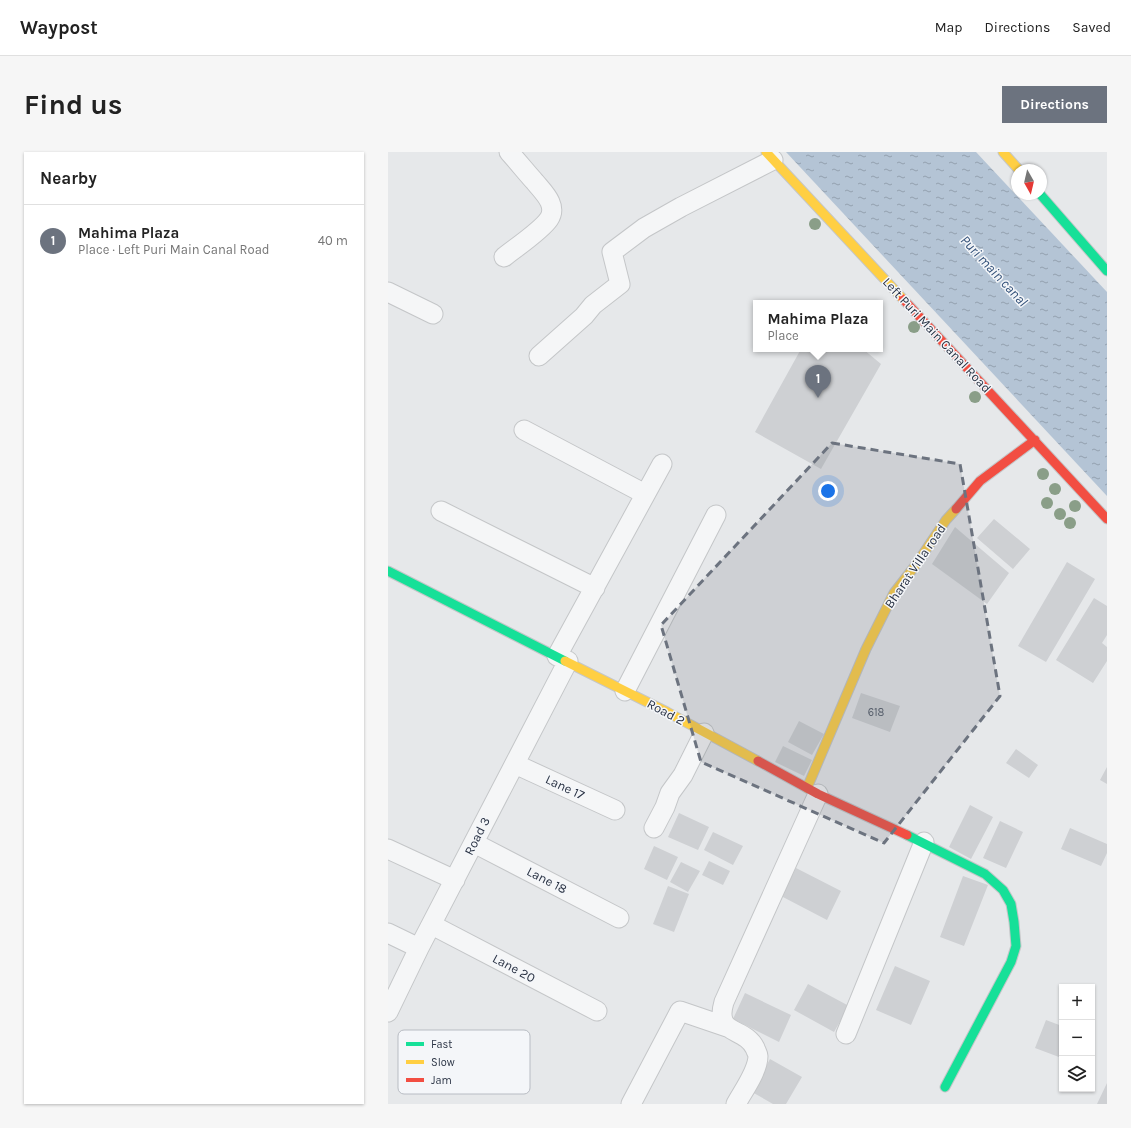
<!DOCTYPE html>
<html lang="en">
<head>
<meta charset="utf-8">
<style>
	:root { --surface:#fff; --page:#f6f6f6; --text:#222; --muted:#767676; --line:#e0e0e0; --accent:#6c737f }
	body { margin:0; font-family:Karla,sans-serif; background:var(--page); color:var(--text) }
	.controls { position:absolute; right:12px; bottom:12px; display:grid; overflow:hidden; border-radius:0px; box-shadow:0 1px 3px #0004 }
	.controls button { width:36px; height:36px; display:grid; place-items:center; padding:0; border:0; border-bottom:1px solid var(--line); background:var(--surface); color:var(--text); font:20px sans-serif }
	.compass { position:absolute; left:623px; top:12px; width:36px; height:36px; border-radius:50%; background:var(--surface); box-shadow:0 1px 3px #0004; rotate:172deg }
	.you { position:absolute; left:440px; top:339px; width:14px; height:14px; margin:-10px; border:3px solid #fff; border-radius:50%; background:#1a73e8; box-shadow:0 0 0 6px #1a73e833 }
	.badge { display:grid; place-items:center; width:26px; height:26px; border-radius:50%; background:var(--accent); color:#fff; font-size:13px; font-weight:700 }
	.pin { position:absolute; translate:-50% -33px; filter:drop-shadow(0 1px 2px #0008) }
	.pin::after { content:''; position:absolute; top:21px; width:14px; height:12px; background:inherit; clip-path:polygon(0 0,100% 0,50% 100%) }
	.popup { position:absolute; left:365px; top:148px; width:130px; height:52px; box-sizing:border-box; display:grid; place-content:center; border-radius:0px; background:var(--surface); filter:drop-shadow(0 1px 3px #0005); font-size:13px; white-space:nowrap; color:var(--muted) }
	.popup b { font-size:15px; color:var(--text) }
	.popup::after { content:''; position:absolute; left:50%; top:100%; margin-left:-8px; border:8px solid transparent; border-top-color:var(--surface) }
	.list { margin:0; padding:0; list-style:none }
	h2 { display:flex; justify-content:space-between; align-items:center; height:52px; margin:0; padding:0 16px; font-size:17px }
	h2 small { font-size:13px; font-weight:400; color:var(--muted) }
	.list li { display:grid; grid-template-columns:26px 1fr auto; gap:12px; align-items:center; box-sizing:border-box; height:72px; padding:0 16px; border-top:1px solid var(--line) }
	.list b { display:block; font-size:15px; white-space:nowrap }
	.list p { margin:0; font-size:13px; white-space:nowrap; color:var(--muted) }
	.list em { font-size:13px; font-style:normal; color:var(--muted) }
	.icon { flex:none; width:22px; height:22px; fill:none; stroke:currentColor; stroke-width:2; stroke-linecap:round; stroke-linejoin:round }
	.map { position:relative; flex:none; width:719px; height:952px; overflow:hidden; border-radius:0px }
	header { display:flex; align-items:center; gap:24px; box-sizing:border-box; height:56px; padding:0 20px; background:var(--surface); border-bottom:1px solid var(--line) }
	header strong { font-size:19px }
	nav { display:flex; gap:22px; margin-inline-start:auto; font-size:14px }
	.intro { display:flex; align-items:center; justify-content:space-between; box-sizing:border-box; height:96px; padding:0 24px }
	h1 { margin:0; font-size:28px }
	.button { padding:10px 18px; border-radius:0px; background:var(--accent); color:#fff; font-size:14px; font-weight:700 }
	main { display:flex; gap:24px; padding:0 24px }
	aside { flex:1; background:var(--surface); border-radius:0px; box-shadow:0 1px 3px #0004 }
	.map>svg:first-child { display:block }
	.water { fill:url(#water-ripples) }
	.building { fill:#ced0d3 }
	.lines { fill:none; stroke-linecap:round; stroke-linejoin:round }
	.street-casing { stroke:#c4c6c8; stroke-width:21 }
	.fast-casing { stroke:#c4c6c8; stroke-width:11 }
	.slow-casing { stroke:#c4c6c8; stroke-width:11 }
	.jam-casing { stroke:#c4c6c8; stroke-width:11 }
	.street { stroke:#f5f6f7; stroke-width:19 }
	.fast { stroke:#16e098; stroke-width:9 }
	.slow { stroke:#ffcf43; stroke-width:9 }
	.jam { stroke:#f24e42; stroke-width:9 }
	.tree { fill:#8a9e88 }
	.marked { fill:#6c737f; fill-opacity:0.2; stroke:#6c737f; stroke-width:3; stroke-dasharray:8 5; stroke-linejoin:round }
	.labels { text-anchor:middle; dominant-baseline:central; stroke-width:3; stroke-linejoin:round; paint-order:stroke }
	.number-label { font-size:11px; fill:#545c69 }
	.street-label { font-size:13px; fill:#2b3445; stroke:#f4f6f9 }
	.water-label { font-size:14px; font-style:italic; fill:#34527a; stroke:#f4f6f9 }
	.key { fill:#f4f6f9; stroke:#b8bcc3; stroke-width:1 }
	.key-label { font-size:11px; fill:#2b3445 }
</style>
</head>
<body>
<header>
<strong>Waypost</strong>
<nav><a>Map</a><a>Directions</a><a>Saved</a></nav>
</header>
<div class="intro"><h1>Find us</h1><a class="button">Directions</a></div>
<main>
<aside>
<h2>Nearby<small></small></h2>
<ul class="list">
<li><span class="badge">1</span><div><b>Mahima Plaza</b><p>Place · Left Puri Main Canal Road</p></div><em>40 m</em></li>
</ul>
</aside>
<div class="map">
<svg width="719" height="952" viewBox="0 0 719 952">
	<defs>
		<pattern id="water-ripples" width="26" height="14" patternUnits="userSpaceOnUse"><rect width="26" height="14" fill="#b4c4d5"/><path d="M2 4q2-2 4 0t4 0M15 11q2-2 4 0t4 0" fill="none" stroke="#93a0af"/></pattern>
	</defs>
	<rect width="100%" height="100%" fill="#e6e8ea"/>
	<!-- water -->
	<path class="water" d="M398,0H588L719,140V344Z"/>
	<!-- building -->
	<path class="building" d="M413,197H475L493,212L433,317L367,280Z
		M606,367L642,397L625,417L589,386Z
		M567,375L621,421L599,452L544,412Z
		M679,410L707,427L658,510L630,494Z
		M706,446L719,454V483L714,491L719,495V509L705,531L668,508Z
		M473,541L512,554L502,580L464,566Z
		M411,569L436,582L424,603L400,590Z
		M395,594L424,608L416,624L387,610Z
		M628,597L650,613L641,626L618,611Z
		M719,615V632L712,628Z
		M582,653L605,665L583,707L561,695Z
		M291,661L321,675L310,698L280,685Z
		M612,669L635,680L618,716L595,706Z
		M682,676L719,692V701L713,714L673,697Z
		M325,680L355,694L345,713L316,698Z
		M266,694L290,705L279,728L256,717Z
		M321,709L342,719L335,733L314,723Z
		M293,710L312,719L300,740L282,730Z
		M408,716L453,739L439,768L393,744Z
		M575,724L600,733L576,794L552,785Z
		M280,734L301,742L286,780L265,772Z
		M507,814L542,829L523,873L488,858Z
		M420,832L461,854L446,880L406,858Z
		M357,841L403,863L391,890L345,867Z
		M658,868L674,874V897L671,905L647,896Z
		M382,907L414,925L398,952H385L364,940Z
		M719,931V952H709Z"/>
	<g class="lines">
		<defs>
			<path id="street" d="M116,105C127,96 153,79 161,67C170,53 155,40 147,30C138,20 130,10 121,0
				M0,140L45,162
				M151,204L196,164L205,153L232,132L224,100L256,76L293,55L385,8
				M136,278L257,342
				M53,359L207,436
				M169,504L274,312
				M237,539L328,363
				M127,612L227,658
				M266,676L277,655L282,641L295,623L316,581
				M86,691L231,766
				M0,697L67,728
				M44,773L209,859
				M0,781L31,796
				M0,860L31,796L180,509
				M458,882L536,690
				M243,952L292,859L339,875
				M348,952C355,939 370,919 370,904C370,902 368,899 367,896C356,874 326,884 336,850L430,642"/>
			<path id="fast" d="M652,42L719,119
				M0,419L177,509
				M519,683L597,722L615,738L623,752L626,770L628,794L623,810L557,935"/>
			<path id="slow" d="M378,0L515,147
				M615,0L631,18
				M177,509L279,560L370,609
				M419,636L478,497L506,441L527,414L558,368L568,357"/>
			<path id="jam" d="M515,147L719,367
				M568,357L592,329L647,288
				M370,609L430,642L519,683"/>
		</defs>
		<!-- street casing -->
		<use href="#street" class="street-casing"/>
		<!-- fast casing -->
		<use href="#fast" class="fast-casing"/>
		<!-- slow casing -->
		<use href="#slow" class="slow-casing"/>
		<!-- jam casing -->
		<use href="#jam" class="jam-casing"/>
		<!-- street -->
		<use href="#street" class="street"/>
		<!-- fast -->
		<use href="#fast" class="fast"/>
		<!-- slow -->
		<use href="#slow" class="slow"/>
		<!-- jam -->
		<use href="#jam" class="jam"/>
	</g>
	<!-- trees -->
	<g class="tree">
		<circle cx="427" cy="72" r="6"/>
		<circle cx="526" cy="175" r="6"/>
		<circle cx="587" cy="245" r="6"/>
		<circle cx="655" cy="322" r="6"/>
		<circle cx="667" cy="337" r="6"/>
		<circle cx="659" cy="351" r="6"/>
		<circle cx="687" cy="354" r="6"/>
		<circle cx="672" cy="362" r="6"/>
		<circle cx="682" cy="371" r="6"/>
	</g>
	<!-- marked area -->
	<path class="marked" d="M444,291L572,312L612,544L496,691L313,610L273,473Z"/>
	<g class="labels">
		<!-- number labels -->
		<g class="number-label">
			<text x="488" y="560">618</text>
		</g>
		<!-- street labels -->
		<g class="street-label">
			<text transform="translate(549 183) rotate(47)">Left Puri Main Canal Road</text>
			<text transform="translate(527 414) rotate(-56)">Bharat Villa road</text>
			<text transform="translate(278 560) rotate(28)">Road 2</text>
			<text transform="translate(177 635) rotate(25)">Lane 17</text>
			<text transform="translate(89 684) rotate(-63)">Road 3</text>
			<text transform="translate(159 728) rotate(27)">Lane 18</text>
			<text transform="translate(126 816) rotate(28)">Lane 20</text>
		</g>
		<!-- water labels -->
		<g class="water-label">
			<text transform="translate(606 119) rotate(47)">Puri main canal</text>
		</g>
	</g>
	<!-- legend -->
	<rect x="10" y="878" width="132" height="64" rx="6" class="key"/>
	<rect x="18" y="890" width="18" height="4" fill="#16e098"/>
	<rect x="18" y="908" width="18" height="4" fill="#ffcf43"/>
	<rect x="18" y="926" width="18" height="4" fill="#f24e42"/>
	<g class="key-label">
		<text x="43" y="896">Fast</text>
		<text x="43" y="914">Slow</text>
		<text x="43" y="932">Jam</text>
	</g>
</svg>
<div class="controls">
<button>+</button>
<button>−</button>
<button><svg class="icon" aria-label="layers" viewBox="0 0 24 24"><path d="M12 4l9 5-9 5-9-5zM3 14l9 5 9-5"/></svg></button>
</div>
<svg class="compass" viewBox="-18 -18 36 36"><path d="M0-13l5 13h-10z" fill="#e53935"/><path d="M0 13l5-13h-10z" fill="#767676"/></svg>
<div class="you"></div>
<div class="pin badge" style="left:430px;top:246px">1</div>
<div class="popup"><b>Mahima Plaza</b>Place</div>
</div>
</main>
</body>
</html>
